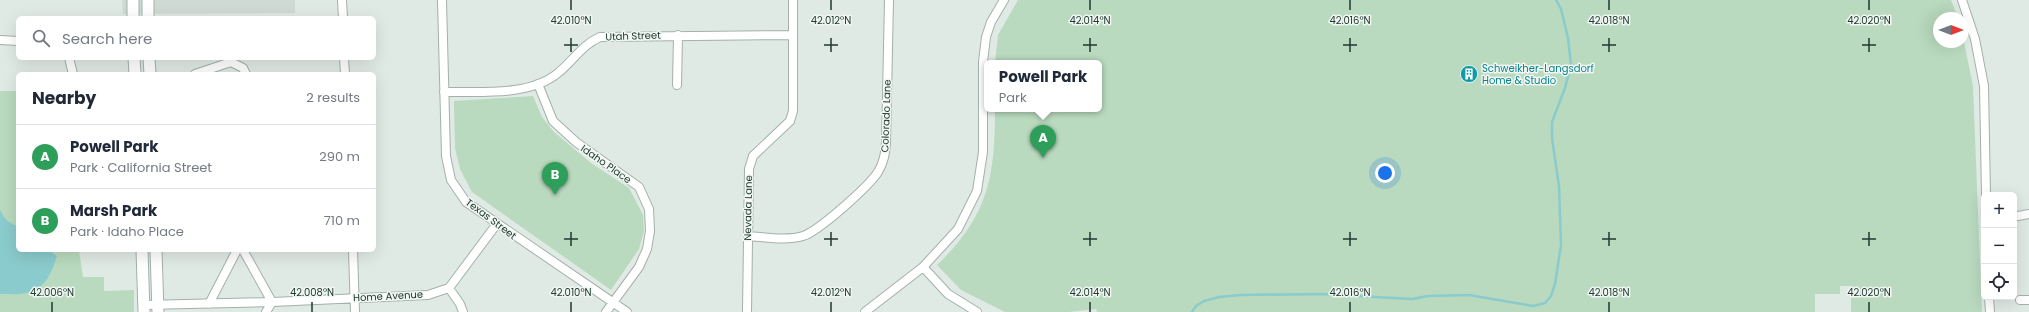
<!DOCTYPE html>
<html lang="en">
<head>
<meta charset="utf-8">
<style>
	:root { --surface:#fff; --page:#f2f2f3; --text:#1f2937; --muted:#747a83; --line:#e0e1e3; --accent:#0f766e }
	body { margin:0; font-family:Poppins,sans-serif; background:var(--page); color:var(--text) }
	.controls { position:absolute; right:12px; bottom:12px; display:grid; overflow:hidden; border-radius:6px; box-shadow:0 4px 16px #0002 }
	.controls button { width:36px; height:36px; display:grid; place-items:center; padding:0; border:0; border-bottom:1px solid var(--line); background:var(--surface); color:var(--text); font:20px sans-serif }
	.compass { position:absolute; left:1933px; top:12px; width:36px; height:36px; border-radius:50%; background:var(--surface); box-shadow:0 4px 16px #0002; rotate:90deg }
	.you { position:absolute; left:1385px; top:173px; width:14px; height:14px; margin:-10px; border:3px solid #fff; border-radius:50%; background:#1a73e8; box-shadow:0 0 0 6px #1a73e833 }
	.badge { display:grid; place-items:center; width:26px; height:26px; border-radius:50%; background:var(--accent); color:#fff; font-size:13px; font-weight:700 }
	.pin { position:absolute; translate:-50% -33px; filter:drop-shadow(0 1px 2px #0008) }
	.pin::after { content:''; position:absolute; top:21px; width:14px; height:12px; background:inherit; clip-path:polygon(0 0,100% 0,50% 100%) }
	.popup { position:absolute; left:984px; top:60px; width:118px; height:52px; box-sizing:border-box; display:grid; place-content:center; border-radius:6px; background:var(--surface); filter:drop-shadow(0 1px 3px #0005); font-size:13px; white-space:nowrap; color:var(--muted) }
	.popup b { font-size:15px; color:var(--text) }
	.popup::after { content:''; position:absolute; left:50%; top:100%; margin-left:-8px; border:8px solid transparent; border-top-color:var(--surface) }
	.list { margin:0; padding:0; list-style:none }
	h2 { display:flex; justify-content:space-between; align-items:center; height:52px; margin:0; padding:0 16px; font-size:17px }
	h2 small { font-size:13px; font-weight:400; color:var(--muted) }
	.list li { display:grid; grid-template-columns:26px 1fr auto; gap:12px; align-items:center; box-sizing:border-box; height:64px; padding:0 16px; border-top:1px solid var(--line) }
	.list b { display:block; font-size:15px; white-space:nowrap }
	.list p { margin:0; font-size:13px; white-space:nowrap; color:var(--muted) }
	.list em { font-size:13px; font-style:normal; color:var(--muted) }
	.icon { flex:none; width:22px; height:22px; fill:none; stroke:currentColor; stroke-width:2; stroke-linecap:round; stroke-linejoin:round }
	.map { position:relative; flex:none; width:2029px; height:312px; overflow:hidden }
	.search { position:absolute; background:var(--surface); box-shadow:0 4px 16px #0002; left:16px; top:16px; width:360px; height:44px; display:flex; align-items:center; gap:10px; box-sizing:border-box; padding:0 14px; border-radius:6px; color:var(--muted); font-size:15px }
	.panel { position:absolute; background:var(--surface); box-shadow:0 4px 16px #0002; left:16px; top:72px; width:360px; height:180px; border-radius:6px }
	.map>svg:first-child { display:block }
	.built { fill:#cedad3 }
	.green { fill:#b9dabe }
	.water { fill:#8acbcd }
	.lines { fill:none; stroke-linecap:round; stroke-linejoin:round }
	.stream { stroke:#8acbcd; stroke-width:2.5 }
	.minor-casing { stroke:#a3b1aa; stroke-width:10 }
	.tertiary-casing { stroke:#a3b1aa; stroke-width:13 }
	.minor { stroke:#fff; stroke-width:8 }
	.tertiary { stroke:#fff; stroke-width:11 }
	.ticks { fill:none; stroke:#213930; stroke-width:1.5 }
	.labels { text-anchor:middle; dominant-baseline:central; stroke-width:3; stroke-linejoin:round; paint-order:stroke }
	.street-label { font-size:10px; fill:#213930; stroke:#f0f7f3 }
	.culture-label { font-size:10px; fill:#0d838f; stroke:#f0f7f3; text-anchor:start }
	.ticks-label { font-size:10px; text-anchor:middle; fill:#213930; stroke:#f0f7f3; stroke-width:3; stroke-linejoin:round; paint-order:stroke }
</style>
</head>
<body>
<div class="map">
<svg width="2029" height="312" viewBox="0 0 2029 312">
	<rect width="100%" height="100%" fill="#e0eae4"/>
	<!-- built -->
	<path class="built" d="M122,0H295V13L123,14Z"/>
	<!-- green -->
	<path class="green" d="M1018,0H1951L1958,18H1939V42H1963V37L1973,86L1982,312H1851V286H1840V294H1815V312H1097L1096,309L1069,312H1005L961,290L937,265C988,216 995,178 995,109H1099V63H995L998,35Z
		M0,91H18V250H79L83,277H104V291L134,290V312H0Z
		M533,96L542,117L554,132L591,163L629,188L643,215L644,231L639,249L611,290L472,192L460,169L455,148L454,101Z"/>
	<!-- water -->
	<path class="water" d="M0,210L6,220L18,227V250H48L57,256C50,277 44,292 19,294C13,295 6,293 0,294Z"/>
	<g class="lines">
		<!-- stream -->
		<path class="stream" d="M1192,312L1196,306L1204,301L1219,297L1240,295L1321,294L1412,299L1428,296L1469,295L1533,306L1545,303L1551,296L1555,284L1561,245L1559,186L1552,138V122L1565,88L1571,65L1568,38L1561,9L1556,0"/>
		<defs>
			<path id="minor" d="M342,0L343,18
				M442,0L446,156L451,180L466,202L627,312
				M1962,0L1975,39L1984,86L1986,195
				M0,40L18,41
				M69,58L73,74
				M344,58L345,74
				M195,74L231,62L243,68L246,74
				M538,84L553,121L576,142L639,187L649,209L650,231L647,249L639,267L606,312
				M677,85L678,35
				M444,92C479,91 529,97 558,73C573,61 582,45 600,37L793,35
				M2018,216L2029,214
				M748,236C765,237 786,241 803,236C819,231 869,186 878,172C884,162 885,154 886,143L889,0
				M243,250L272,302
				M353,250L355,312
				M923,267L948,294L977,312
				M449,288L460,304L463,312
				M1989,297L1990,312
				M2020,300H2029
				M209,304L237,250
				M144,305L272,302L428,295L449,288L496,225
				M266,312L272,302
				M747,312L749,169L753,156L790,121L793,111V0
				M865,312L923,267L958,229L977,191L983,152V62L986,37L991,22L1004,0"/>
			<path id="tertiary" d="M133,0V18
				M148,0V18
				M134,58L135,74
				M149,58L150,74
				M142,250L144,312
				M156,250L158,312"/>
		</defs>
		<!-- minor casing -->
		<use href="#minor" class="minor-casing"/>
		<!-- tertiary casing -->
		<use href="#tertiary" class="tertiary-casing"/>
		<!-- minor -->
		<use href="#minor" class="minor"/>
		<!-- tertiary -->
		<use href="#tertiary" class="tertiary"/>
	</g>
	<!-- ticks -->
	<path class="ticks" d="M571,0V10M831,0V10M1090,0V10M1350,0V10M1609,0V10M1869,0V10M571,38V52M831,38V52M1090,38V52M1350,38V52M1609,38V52M1869,38V52M564,45H578M824,45H838M1083,45H1097M1343,45H1357M1602,45H1616M1862,45H1876M571,232V246M831,232V246M1090,232V246M1350,232V246M1609,232V246M1869,232V246M564,239H578M824,239H838M1083,239H1097M1343,239H1357M1602,239H1616M1862,239H1876M52,302V312M312,302V312M571,302V312M831,302V312M1090,302V312M1350,302V312M1609,302V312M1869,302V312"/>
	<!-- icons -->
	<defs>
		<symbol id="building-disc" viewBox="-11 -11 22 22"><circle r="9.5" fill="#0f9aa8" stroke="#f0f7f3"/><path d="M-4-6H4V6H1V3H-1V6H-4ZM-2.5-4.3h1.7v1.8h-1.7ZM.8-4.3h1.7v1.8H.8ZM-2.5-1h1.7V.8h-1.7ZM.8-1h1.7V.8H.8Z" fill="#fff"/></symbol>
	</defs>
	<g fill-rule="evenodd">
		<use href="#building-disc" x="1459" y="64" width="20" height="20"/>
	</g>
	<g class="labels">
		<!-- street labels -->
		<g class="street-label">
			<text transform="translate(633 36) rotate(-2)">Utah Street</text>
			<text transform="translate(886 116) rotate(-88)">Colorado Lane</text>
			<text transform="translate(606 164) rotate(35)">Idaho Place</text>
			<text transform="translate(748 208) rotate(-89)">Nevada Lane</text>
			<text transform="translate(491 219) rotate(37)">Texas Street</text>
			<text transform="translate(388 296) rotate(-3)">Home Avenue</text>
		</g>
		<!-- culture labels -->
		<g class="culture-label">
			<text x="1482" y="68">Schweikher-Langsdorf<tspan x="1482" dy="12">Home &amp; Studio</tspan></text>
		</g>
	</g>
	<g class="ticks-label">
		<text x="571" y="24">42.010°N</text>
		<text x="831" y="24">42.012°N</text>
		<text x="1090" y="24">42.014°N</text>
		<text x="1350" y="24">42.016°N</text>
		<text x="1609" y="24">42.018°N</text>
		<text x="1869" y="24">42.020°N</text>
		<text x="52" y="296">42.006°N</text>
		<text x="312" y="296">42.008°N</text>
		<text x="571" y="296">42.010°N</text>
		<text x="831" y="296">42.012°N</text>
		<text x="1090" y="296">42.014°N</text>
		<text x="1350" y="296">42.016°N</text>
		<text x="1609" y="296">42.018°N</text>
		<text x="1869" y="296">42.020°N</text>
	</g>
</svg>
<div class="controls">
<button>+</button>
<button>−</button>
<button><svg class="icon" aria-label="locate" viewBox="0 0 24 24"><circle cx="12" cy="12" r="6"/><path d="M12 2v4M12 18v4M2 12h4M18 12h4"/></svg></button>
</div>
<svg class="compass" viewBox="-18 -18 36 36"><path d="M0-13l5 13h-10z" fill="#e53935"/><path d="M0 13l5-13h-10z" fill="#747a83"/></svg>
<div class="you"></div>
<div class="pin badge" style="left:1043px;top:158px;background:#2e9e5b">A</div>
<div class="popup"><b>Powell Park</b>Park</div>
<div class="pin badge" style="left:555px;top:195px;background:#2e9e5b">B</div>
<div class="search"><svg class="icon" aria-label="search" viewBox="0 0 24 24"><circle cx="10" cy="10" r="6"/><path d="M15 15l6 6"/></svg>Search here</div>
<section class="panel">
<h2>Nearby<small>2 results</small></h2>
<ul class="list">
<li><span class="badge" style="background:#2e9e5b">A</span><div><b>Powell Park</b><p>Park · California Street</p></div><em>290 m</em></li>
<li><span class="badge" style="background:#2e9e5b">B</span><div><b>Marsh Park</b><p>Park · Idaho Place</p></div><em>710 m</em></li>
</ul>
</section>
</div>
</body>
</html>
